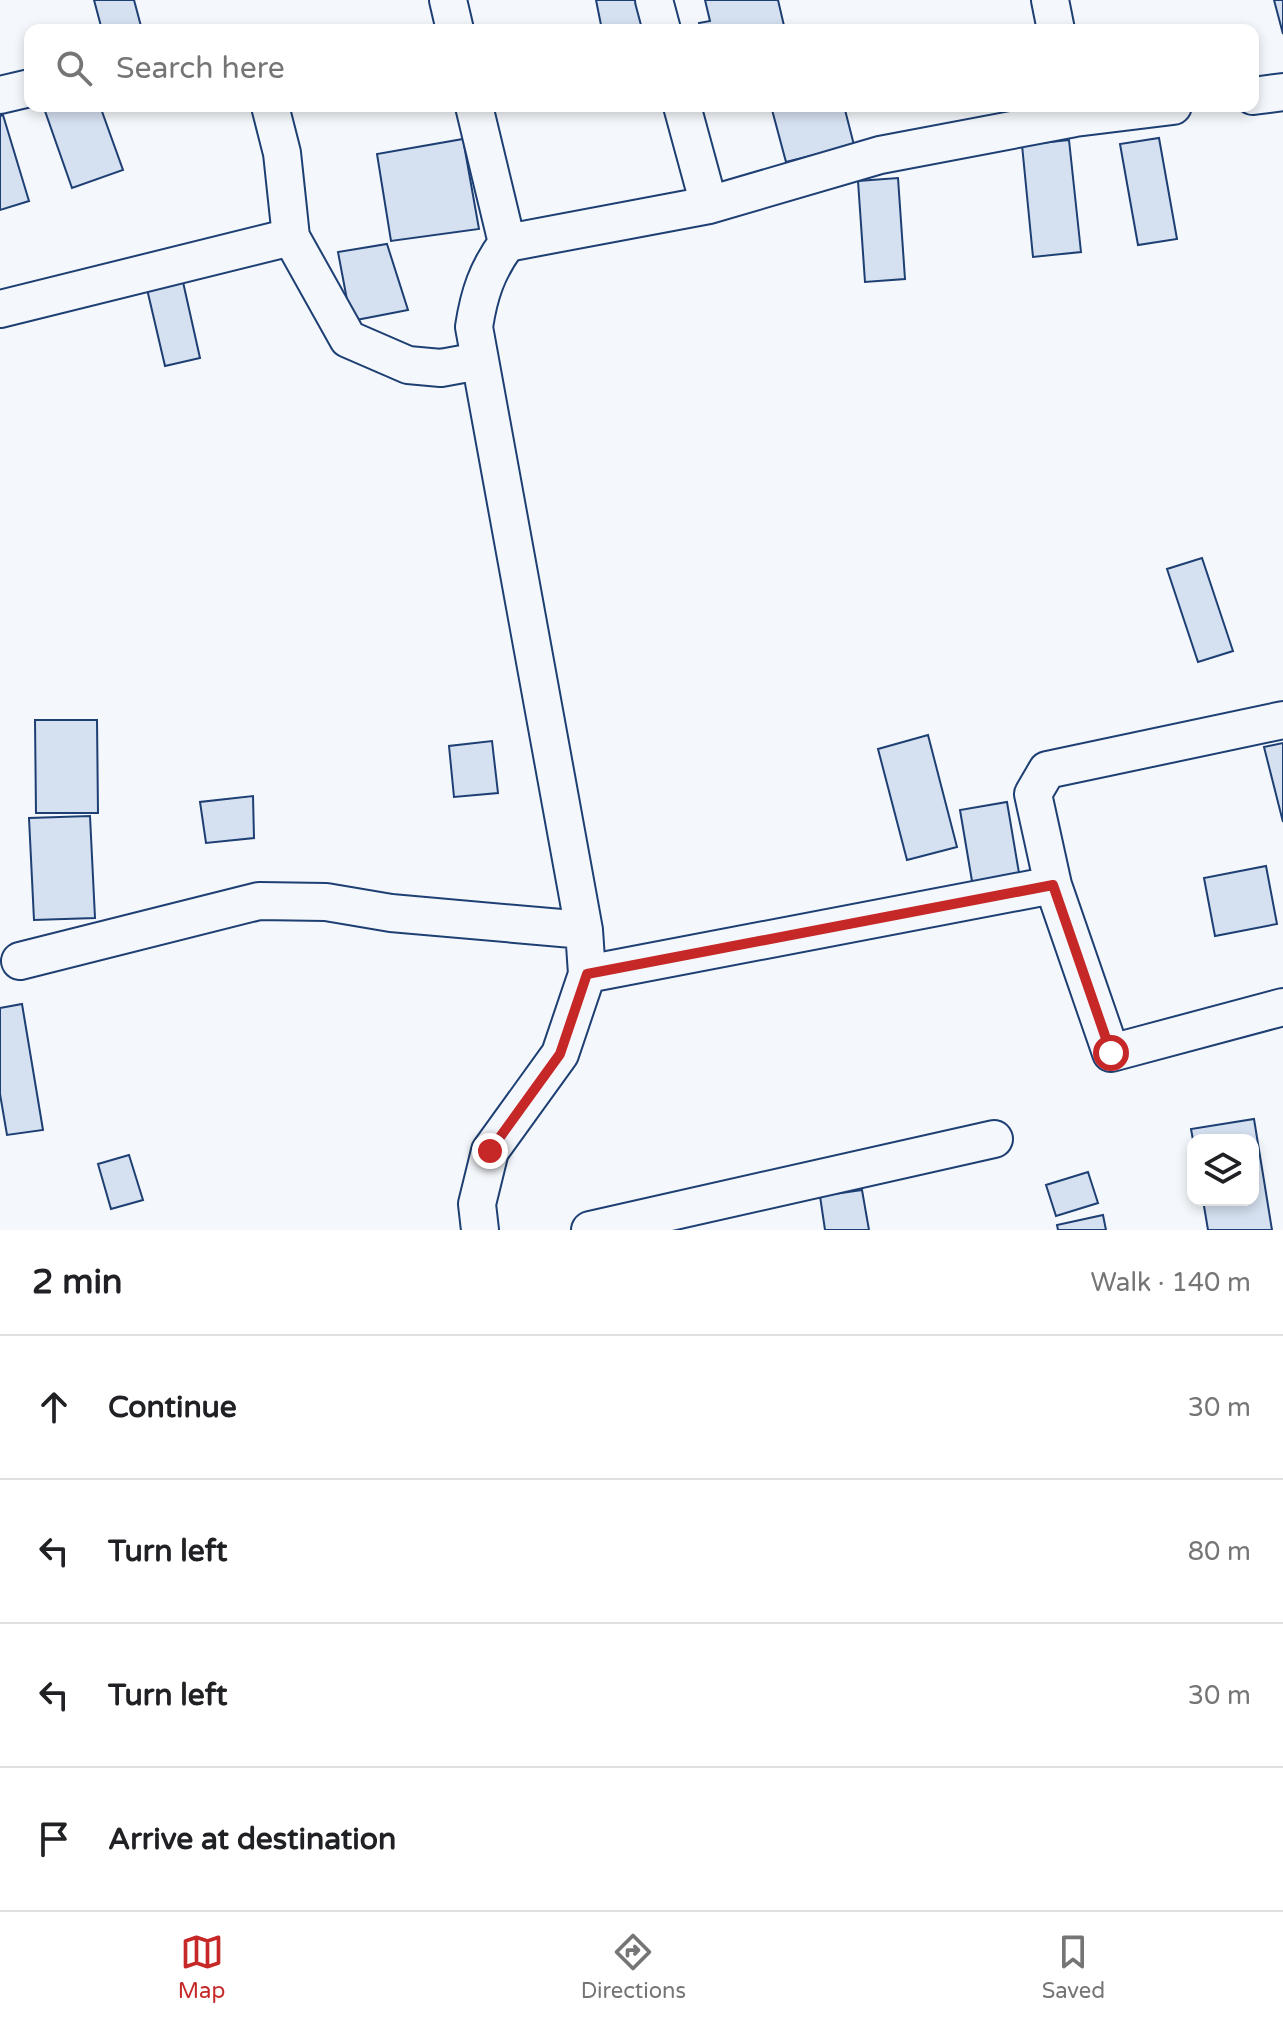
<!DOCTYPE html>
<html lang="en">
<head>
<meta charset="utf-8">
<style>
	:root { --surface:#fff; --page:#f6f6f6; --text:#202124; --muted:#757577; --line:#e0e0e0; --accent:#c62828 }
	body { margin:0; font-family:"Varela Round",sans-serif; background:var(--page); color:var(--text) }
	.controls { position:absolute; right:24px; bottom:24px; display:grid; overflow:hidden; border-radius:16px; box-shadow:0 4px 12px #0003 }
	.controls button { width:72px; height:72px; display:grid; place-items:center; padding:0; border:0; border-bottom:2px solid var(--line); background:var(--surface); color:var(--text); font:40px sans-serif }
	.stop { position:absolute; width:24px; height:24px; margin:-18px; border:6px solid #c62828; border-radius:50%; background:#fff }
	.stop.end { background:#c62828; border-color:#fff; box-shadow:0 2px 8px #0008 }
	.list { margin:0; padding:0; list-style:none }
	h2 { display:flex; justify-content:space-between; align-items:center; height:104px; margin:0; padding:0 32px; font-size:34px }
	h2 small { font-size:26px; font-weight:400; color:var(--muted) }
	.list li { display:grid; grid-template-columns:52px 1fr auto; gap:24px; align-items:center; box-sizing:border-box; height:144px; padding:0 32px; border-top:2px solid var(--line) }
	.list b { display:block; font-size:30px; white-space:nowrap }
	.list em { font-size:26px; font-style:normal; color:var(--muted) }
	.icon { flex:none; width:44px; height:44px; fill:none; stroke:currentColor; stroke-width:2; stroke-linecap:round; stroke-linejoin:round }
	.map { position:relative; flex:none; width:1283px; height:1230px; overflow:hidden }
	.search { position:absolute; background:var(--surface); box-shadow:0 4px 12px #0003; left:24px; right:24px; top:24px; height:88px; display:flex; align-items:center; gap:20px; box-sizing:border-box; padding:0 28px; border-radius:16px; color:var(--muted); font-size:30px }
	.sheet { height:680px; background:var(--surface) }
	nav { display:flex; justify-content:space-around; align-items:center; box-sizing:border-box; height:112px; border-top:2px solid var(--line); background:var(--surface); font-size:22px; color:var(--muted) }
	nav a { display:grid; justify-items:center; gap:4px }
	nav .on { color:var(--accent) }
	.map>svg:first-child { display:block }
	.building { fill:#d5e0f0; stroke:#1d3f73; stroke-width:2 }
	.lines { fill:none; stroke-linecap:round; stroke-linejoin:round }
	.street-casing { stroke:#1d3f73; stroke-width:40 }
	.street { stroke:#f4f7fb; stroke-width:36 }
	.route { stroke:#c62828; stroke-width:10 }
</style>
</head>
<body>
<div class="map">
<svg width="1283" height="1230" viewBox="0 0 1283 1230">
	<rect width="100%" height="100%" fill="#f4f7fb"/>
	<!-- building -->
	<path class="building" d="M94,0H134L142,30H102Z
		M596,0H638L644,30H602Z
		M705,0H778L785,30H701L699,23L710,21Z
		M1274,0H1283V34Z
		M59,106H100L123,170L72,188L45,111Z
		M771,106H844L854,145L786,162Z
		M3,115L29,201L0,210V116Z
		M1159,138L1177,239L1138,245L1120,144Z
		M463,139L479,229L391,241L377,154Z
		M1069,140L1081,252L1033,257L1022,145Z
		M898,178L905,279L865,282L858,181Z
		M387,244L408,310L351,321L338,252Z
		M183,282L200,358L165,366L147,289Z
		M1202,558L1233,651L1198,662L1167,569Z
		M35,720H97L98,813H36Z
		M928,735L957,847L907,860L878,749Z
		M492,741L498,793L454,797L449,746Z
		M1283,743V822L1264,747Z
		M253,796L254,838L206,843L200,802Z
		M1007,802L1020,879L973,887L960,810Z
		M90,816L95,918L34,920L29,818Z
		M1266,866L1277,924L1215,936L1204,878Z
		M22,1004L43,1130L7,1135L0,1094V1008Z
		M1254,1119L1272,1230H1208L1203,1200H1253V1140H1193L1191,1129Z
		M129,1155L143,1200L111,1209L98,1164Z
		M1088,1172L1098,1203L1056,1216L1046,1185Z
		M862,1190L869,1230H825L820,1196Z
		M1103,1215L1106,1230H1058L1057,1225Z"/>
	<g class="lines">
		<defs>
			<path id="street" d="M448,0L455,30
				M654,0L662,30
				M1050,0L1056,30
				M0,95L30,88
				M1253,96L1283,92
				M270,106L282,153L291,237L348,339L408,365L441,368L479,361
				M474,106L507,243C487,270 479,294 474,327L584,930L587,974L560,1054L490,1151L477,1204L480,1230
				M682,106L709,205
				M507,243L709,205L880,155L1075,118L1173,106
				M0,309L291,237
				M1283,720L1047,770L1033,794L1053,885L1111,1053L1283,1007
				M20,961L259,901L326,902L391,913L584,930
				M587,974L1053,885
				M590,1230L994,1139"/>
		</defs>
		<!-- street casing -->
		<use href="#street" class="street-casing"/>
		<!-- street -->
		<use href="#street" class="street"/>
	</g>
	<g class="lines">
		<!-- route -->
		<path class="route" d="M490,1151L560,1054L587,974L1053,885L1111,1053"/>
	</g>
</svg>
<div class="controls">
<button><svg class="icon" aria-label="layers" viewBox="0 0 24 24"><path d="M12 4l9 5-9 5-9-5zM3 14l9 5 9-5"/></svg></button>
</div>
<div class="stop" style="left:1111px;top:1053px"></div>
<div class="stop end" style="left:490px;top:1151px"></div>
<div class="search"><svg class="icon" aria-label="search" viewBox="0 0 24 24"><circle cx="10" cy="10" r="6"/><path d="M15 15l6 6"/></svg>Search here</div>
</div>
<section class="sheet">
<h2>2 min<small>Walk · 140 m</small></h2>
<ul class="list">
<li><svg class="icon" aria-label="ahead" viewBox="0 0 24 24"><path d="M12 20V5M6 11l6-6 6 6"/></svg><div><b>Continue</b></div><em>30 m</em></li>
<li><svg class="icon" aria-label="left" viewBox="0 0 24 24"><path d="M17 20v-9H6M10 6l-5 5 5 5"/></svg><div><b>Turn left</b></div><em>80 m</em></li>
<li><svg class="icon" aria-label="left" viewBox="0 0 24 24"><path d="M17 20v-9H6M10 6l-5 5 5 5"/></svg><div><b>Turn left</b></div><em>30 m</em></li>
<li><svg class="icon" aria-label="arrive" viewBox="0 0 24 24"><path d="M6 21V4h12l-3 4 3 4H6"/></svg><div><b>Arrive at destination</b></div></li>
</ul>
</section>
<nav>
<a class="on"><svg class="icon" aria-label="map" viewBox="0 0 24 24"><path d="M3 6l6-2 6 2 6-2v14l-6 2-6-2-6 2zM9 4v14M15 6v14"/></svg>Map</a>
<a><svg class="icon" aria-label="directions" viewBox="0 0 24 24"><path d="M12 3l9 9-9 9-9-9zM9 14v-3h6M13 9l2 2-2 2"/></svg>Directions</a>
<a><svg class="icon" aria-label="saved" viewBox="0 0 24 24"><path d="M7 4h10v16l-5-4-5 4z"/></svg>Saved</a>
</nav>
</body>
</html>
